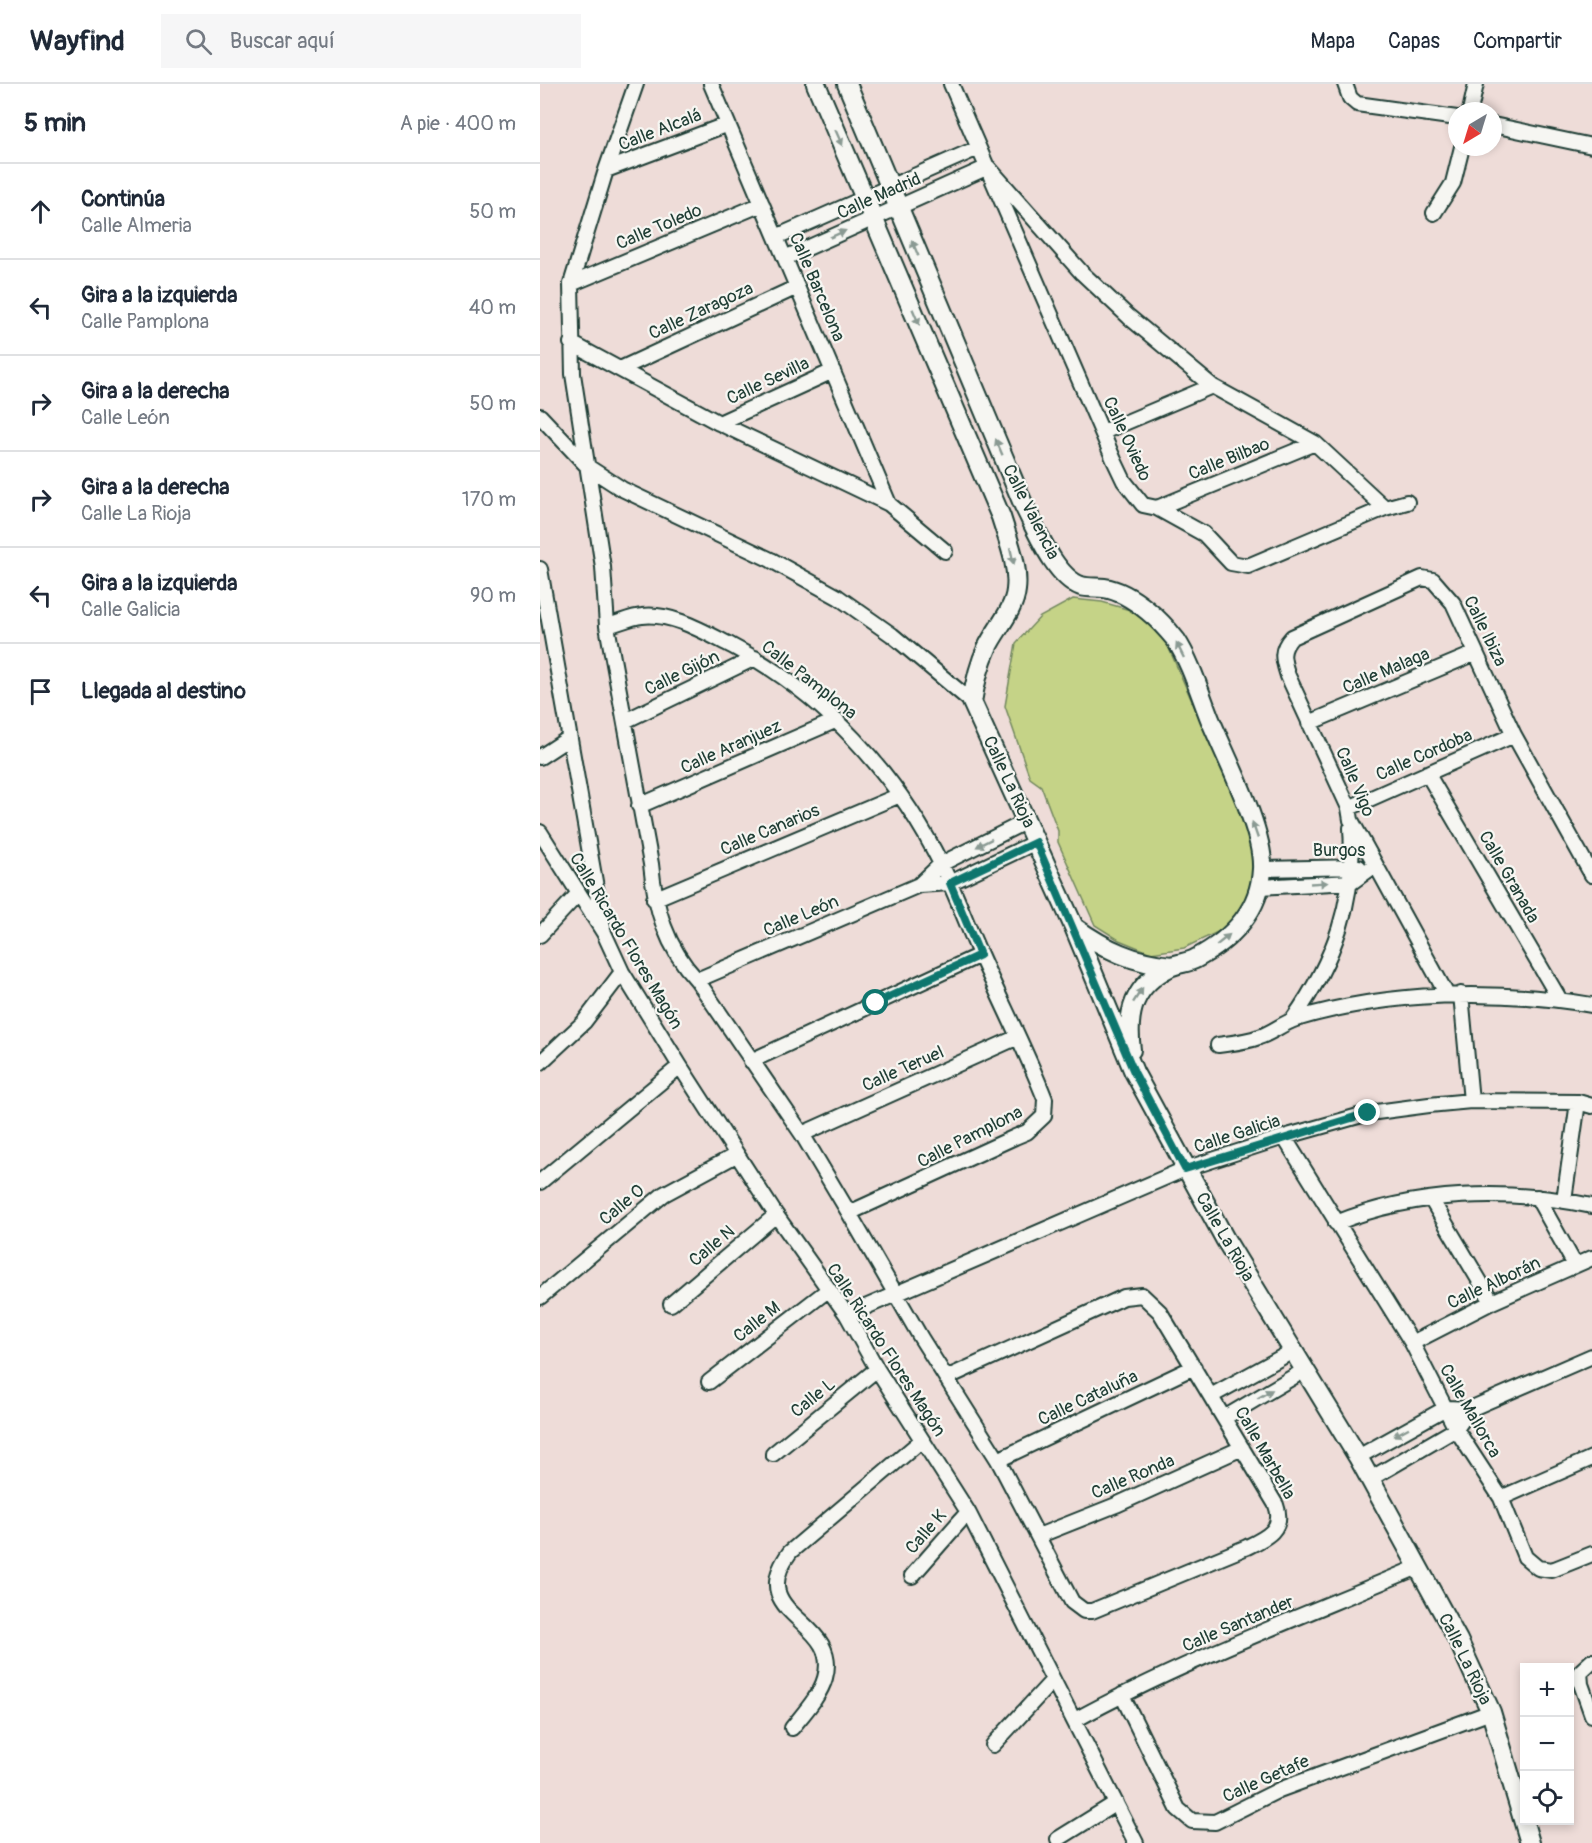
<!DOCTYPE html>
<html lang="es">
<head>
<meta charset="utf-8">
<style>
	:root { --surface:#fff; --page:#f6f6f7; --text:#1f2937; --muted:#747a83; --line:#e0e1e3 }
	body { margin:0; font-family:Pangolin,sans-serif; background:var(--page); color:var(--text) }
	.controls { position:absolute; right:18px; bottom:18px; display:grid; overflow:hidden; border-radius:0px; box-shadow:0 3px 9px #0003 }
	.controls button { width:54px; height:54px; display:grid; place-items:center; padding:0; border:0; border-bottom:2px solid var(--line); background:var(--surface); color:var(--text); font:30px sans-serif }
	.compass { position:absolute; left:908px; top:18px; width:54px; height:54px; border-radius:50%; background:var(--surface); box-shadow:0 3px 9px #0003; rotate:218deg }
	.stop { position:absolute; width:18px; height:18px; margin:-14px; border:4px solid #0f766e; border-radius:50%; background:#fff }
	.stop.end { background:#0f766e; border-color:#fff; box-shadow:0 2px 6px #0008 }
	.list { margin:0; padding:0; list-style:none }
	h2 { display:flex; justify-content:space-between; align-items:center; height:78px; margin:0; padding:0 24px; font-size:26px }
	h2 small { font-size:20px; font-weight:400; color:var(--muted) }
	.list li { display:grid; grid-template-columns:39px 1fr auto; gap:18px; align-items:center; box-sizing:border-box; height:96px; padding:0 24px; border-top:2px solid var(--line) }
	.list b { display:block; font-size:22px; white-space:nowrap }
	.list p { margin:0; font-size:20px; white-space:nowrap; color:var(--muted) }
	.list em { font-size:20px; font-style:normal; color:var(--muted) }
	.icon { flex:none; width:33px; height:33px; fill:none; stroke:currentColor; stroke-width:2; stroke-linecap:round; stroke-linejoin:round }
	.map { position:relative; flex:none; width:1052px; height:1759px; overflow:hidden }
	header { display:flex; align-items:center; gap:36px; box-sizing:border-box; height:84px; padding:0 30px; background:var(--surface); border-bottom:2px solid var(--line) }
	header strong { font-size:28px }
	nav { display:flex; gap:33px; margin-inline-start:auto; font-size:21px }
	.search { width:420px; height:54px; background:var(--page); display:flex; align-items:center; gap:15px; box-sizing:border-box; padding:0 21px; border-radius:0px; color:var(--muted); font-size:22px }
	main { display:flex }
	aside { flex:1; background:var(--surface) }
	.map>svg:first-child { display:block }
	.green { fill:#c5d387; stroke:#72885e; stroke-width:1.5 }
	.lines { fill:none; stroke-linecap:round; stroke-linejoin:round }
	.street-casing { stroke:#1f3d34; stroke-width:18 }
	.secondary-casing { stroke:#1f3d34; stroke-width:22 }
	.street { stroke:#f6f6f2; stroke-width:14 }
	.secondary { stroke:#f6f6f2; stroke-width:18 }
	.oneway { fill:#8a9a93 }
	.route { stroke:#0f766e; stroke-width:8 }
	.labels { text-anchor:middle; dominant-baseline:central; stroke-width:4.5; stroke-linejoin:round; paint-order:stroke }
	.street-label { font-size:18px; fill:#1f3d34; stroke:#f6f6f2 }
</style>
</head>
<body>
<header>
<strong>Wayfind</strong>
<div class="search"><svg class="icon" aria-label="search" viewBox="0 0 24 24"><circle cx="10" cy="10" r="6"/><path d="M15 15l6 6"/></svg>Buscar aquí</div>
<nav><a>Mapa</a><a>Capas</a><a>Compartir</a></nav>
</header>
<main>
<aside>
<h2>5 min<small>A pie · 400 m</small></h2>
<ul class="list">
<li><svg class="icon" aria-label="ahead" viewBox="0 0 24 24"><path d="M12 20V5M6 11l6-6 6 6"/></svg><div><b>Continúa</b><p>Calle Almeria</p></div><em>50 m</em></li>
<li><svg class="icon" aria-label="left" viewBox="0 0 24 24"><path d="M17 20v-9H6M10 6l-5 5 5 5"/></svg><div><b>Gira a la izquierda</b><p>Calle Pamplona</p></div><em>40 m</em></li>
<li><svg class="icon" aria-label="right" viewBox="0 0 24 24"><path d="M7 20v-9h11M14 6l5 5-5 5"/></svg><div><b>Gira a la derecha</b><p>Calle León</p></div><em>50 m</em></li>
<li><svg class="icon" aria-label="right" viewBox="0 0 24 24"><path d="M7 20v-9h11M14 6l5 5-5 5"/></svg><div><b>Gira a la derecha</b><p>Calle La Rioja</p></div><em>170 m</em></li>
<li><svg class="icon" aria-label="left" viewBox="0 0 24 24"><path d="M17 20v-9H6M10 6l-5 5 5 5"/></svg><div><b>Gira a la izquierda</b><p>Calle Galicia</p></div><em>90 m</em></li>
<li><svg class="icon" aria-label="arrive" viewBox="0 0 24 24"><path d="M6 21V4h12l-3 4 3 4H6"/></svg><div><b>Llegada al destino</b></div></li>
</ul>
</aside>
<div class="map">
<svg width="1052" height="1759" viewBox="0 0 1052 1759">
	<rect width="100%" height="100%" fill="#eedcd8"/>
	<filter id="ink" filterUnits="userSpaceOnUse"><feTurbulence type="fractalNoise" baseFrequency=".0167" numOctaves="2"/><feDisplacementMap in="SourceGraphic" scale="12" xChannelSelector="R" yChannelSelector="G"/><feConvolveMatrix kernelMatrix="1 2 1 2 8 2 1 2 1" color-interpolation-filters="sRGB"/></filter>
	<g filter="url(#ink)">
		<!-- green -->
		<path class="green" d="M533,515L562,518L597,528L624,553L719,771L714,814L686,844L644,864L611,869L579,856L555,841L518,758V747L501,702L490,694L465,622L476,559L500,533Z"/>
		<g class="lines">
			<defs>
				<path id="street" d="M171,0L349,420
					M411,0L574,376L584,397L603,421L617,424L664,450L691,479L708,482L845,424L867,418
					M805,0L810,14L817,20L917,34
					M930,27L936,0
					M953,41L1052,62
					M66,86L188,40
					M894,129L913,99L922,63
					M236,153L438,64
					M245,174L448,83L542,189L589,233L672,302L775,359L845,424
					M31,200L222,120
					M31,259L179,339L349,420L405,467
					M80,285L257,203
					M0,332L48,383L82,405L231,476L298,513L352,551L432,618
					M179,339L293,287
					M563,348L672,302
					M617,424L775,359
					M0,485L63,843
					M67,542C79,539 91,533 102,532C132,528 166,549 192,562C283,609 357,690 402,782C416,810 427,841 440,870C461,918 486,966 505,1015L504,1032L487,1048L475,1053L309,1129L262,1050L157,896C126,863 115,824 111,780L67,542L63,483L33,290L31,200L66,86L96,0
					M85,637L215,574
					M769,639L936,569
					M0,673L29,654
					M887,689L1020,916
					M99,722L297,636
					M809,724L974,651
					M0,748L64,849L82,888L140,982L236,1131L307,1231L337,1285L428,1428L596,1759
					M723,785L819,783
					M379,801L401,780L487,737
					M720,803L812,798L834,782
					M114,815L360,711
					M0,851L38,810
					M157,896L379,801L410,799L496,758
					M906,909L811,736L809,724L748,592C743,576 739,567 752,553L882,494L893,496L913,519L974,651L1052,791
					M921,910L931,1017
					M753,935C794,877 816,816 811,744
					M678,961C691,959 706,958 719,953C732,949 743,939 756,935C849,907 957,905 1052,921
					M211,977L440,871
					M0,979L44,938L82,888
					M262,1050L478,953
					M744,1053L872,1259L916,1345L961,1414L985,1473L998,1484L1012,1486L1052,1470
					M0,1098L140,982
					M997,1113L1035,1181
					M891,1115L952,1218
					M1024,1116L1038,1018
					M309,1129L381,1254L458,1376L532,1518L544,1527H552L707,1463C726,1454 745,1445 736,1421L620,1228L602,1211L584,1213L406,1294
					M796,1139C875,1107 969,1104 1052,1122
					M0,1213L124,1110L196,1071
					M131,1220L236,1131
					M307,1231L645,1085L744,1053L829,1029L889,1021L931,1017L1038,1018L1052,1022
					M872,1259L952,1218L1052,1174
					M169,1298L288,1206
					M671,1312L753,1267
					M684,1334L765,1286
					M233,1370L337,1285
					M818,1373L906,1324L930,1325L1052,1272
					M458,1376L654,1283
					M830,1395L916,1345L930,1325
					M961,1414L1052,1374
					M498,1452L576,1421L702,1364
					M372,1492L428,1428
					M1052,1577L1040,1588L1041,1600L1052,1631
					M582,1611L638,1725L652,1737L675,1738L739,1706L951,1628
					M535,1636C645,1576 763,1532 878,1483
					M252,1644C263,1630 280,1612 285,1594C302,1534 202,1533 250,1468L382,1356
					M453,1661L513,1596
					M518,1755L576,1719"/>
				<path id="secondary" d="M276,0L461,433C468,456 479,482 476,506C474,527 455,546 447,564C439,581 435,599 432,618L534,843L594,988L685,1155L818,1373L918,1556L951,1628L990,1759
					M307,0L484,422C496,445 515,493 541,502C548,504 557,503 564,504C579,506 596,517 608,527C618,535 628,546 636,556C651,579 660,610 670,635C686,674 724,746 722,785C720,827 691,856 655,875C647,879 638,879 630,883C594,901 586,928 591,966
					M534,843C565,865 593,879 632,882"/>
			</defs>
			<!-- street casing -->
			<use href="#street" class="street-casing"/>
			<!-- secondary casing -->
			<use href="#secondary" class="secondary-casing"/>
			<!-- street -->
			<use href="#street" class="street"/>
			<!-- secondary -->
			<use href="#secondary" class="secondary"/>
		</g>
		<!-- one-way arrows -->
		<defs><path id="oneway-solid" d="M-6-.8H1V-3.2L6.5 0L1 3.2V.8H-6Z" transform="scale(1.5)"/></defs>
		<g class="oneway">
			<use href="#oneway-solid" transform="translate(299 54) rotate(66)"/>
			<use href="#oneway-solid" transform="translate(298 150) rotate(-24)"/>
			<use href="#oneway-solid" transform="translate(375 164) rotate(-113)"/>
			<use href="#oneway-solid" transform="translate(376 233) rotate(67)"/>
			<use href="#oneway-solid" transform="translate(459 363) rotate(-113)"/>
			<use href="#oneway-solid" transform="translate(472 472) rotate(77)"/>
			<use href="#oneway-solid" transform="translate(640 566) rotate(-116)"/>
			<use href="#oneway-solid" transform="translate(715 746) rotate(-109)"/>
			<use href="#oneway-solid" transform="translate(444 759) rotate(153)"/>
			<use href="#oneway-solid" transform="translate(779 799) rotate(-3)"/>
			<use href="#oneway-solid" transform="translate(683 856) rotate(-39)"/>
			<use href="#oneway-solid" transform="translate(598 911) rotate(-57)"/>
			<use href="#oneway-solid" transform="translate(725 1310) rotate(-30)"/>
			<use href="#oneway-solid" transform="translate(861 1348) rotate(152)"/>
		</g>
	</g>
	<g class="lines" filter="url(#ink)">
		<!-- route -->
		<path class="route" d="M336,919L440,871L410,799L496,758L594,988L645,1085L828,1029"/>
	</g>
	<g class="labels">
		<!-- street labels -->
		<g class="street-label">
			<text transform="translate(120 46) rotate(-21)">Calle Alcalá</text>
			<text transform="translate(339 112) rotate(-24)">Calle Madrid</text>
			<text transform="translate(119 143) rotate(-23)">Calle Toledo</text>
			<text transform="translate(277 203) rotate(67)">Calle Barcelona</text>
			<text transform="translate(161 227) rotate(-25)">Calle Zaragoza</text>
			<text transform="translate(228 297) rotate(-25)">Calle Sevilla</text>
			<text transform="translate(587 355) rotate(65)">Calle Oviedo</text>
			<text transform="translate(689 375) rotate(-22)">Calle Bilbao</text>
			<text transform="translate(491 428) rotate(63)">Calle Valencia</text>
			<text transform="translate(945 547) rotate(64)">Calle Ibiza</text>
			<text transform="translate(846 587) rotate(-23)">Calle Malaga</text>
			<text transform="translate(142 589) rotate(-26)">Calle Gijón</text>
			<text transform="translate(269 596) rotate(38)">Calle Pamplona</text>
			<text transform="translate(191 663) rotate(-24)">Calle Aranjuez</text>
			<text transform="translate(884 671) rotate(-24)">Calle Cordoba</text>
			<text transform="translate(469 698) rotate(65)">Calle La Rioja</text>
			<text transform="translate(815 698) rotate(67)">Calle Vigo</text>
			<text transform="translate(230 746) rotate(-23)">Calle Canarios</text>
			<text x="799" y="766">Burgos</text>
			<text transform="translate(969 793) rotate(60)">Calle Granada</text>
			<text transform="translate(261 832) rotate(-23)">Calle León</text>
			<text transform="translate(86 857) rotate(59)">Calle Ricardo Flores Magón</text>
			<text transform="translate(363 985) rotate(-24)">Calle Teruel</text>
			<text transform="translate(697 1050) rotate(-18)">Calle Galicia</text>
			<text transform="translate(430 1053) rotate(-27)">Calle Pamplona</text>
			<text transform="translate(82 1121) rotate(-40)">Calle O</text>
			<text transform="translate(685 1153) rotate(60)">Calle La Rioja</text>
			<text transform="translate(172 1162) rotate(-40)">Calle N</text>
			<text transform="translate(954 1199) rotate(-25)">Calle Alborán</text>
			<text transform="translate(217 1238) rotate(-38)">Calle M</text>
			<text transform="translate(346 1266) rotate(57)">Calle Ricardo Flores Magón</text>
			<text transform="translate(273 1314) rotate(-39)">Calle L</text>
			<text transform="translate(548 1314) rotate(-25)">Calle Cataluña</text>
			<text transform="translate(930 1327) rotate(60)">Calle Mallorca</text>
			<text transform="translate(725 1369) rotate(60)">Calle Marbella</text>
			<text transform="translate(593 1393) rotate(-23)">Calle Ronda</text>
			<text transform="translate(386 1448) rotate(-49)">Calle K</text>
			<text transform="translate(698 1540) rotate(-23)">Calle Santander</text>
			<text transform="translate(925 1575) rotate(64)">Calle La Rioja</text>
			<text transform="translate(726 1695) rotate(-24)">Calle Getafe</text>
		</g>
	</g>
</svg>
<div class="controls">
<button>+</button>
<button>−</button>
<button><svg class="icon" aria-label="locate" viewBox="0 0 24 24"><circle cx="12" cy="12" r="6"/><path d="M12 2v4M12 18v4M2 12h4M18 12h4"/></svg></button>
</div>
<svg class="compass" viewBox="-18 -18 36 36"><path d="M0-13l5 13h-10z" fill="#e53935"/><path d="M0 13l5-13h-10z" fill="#747a83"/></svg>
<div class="stop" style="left:336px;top:919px"></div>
<div class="stop end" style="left:828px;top:1029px"></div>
</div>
</main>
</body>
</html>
